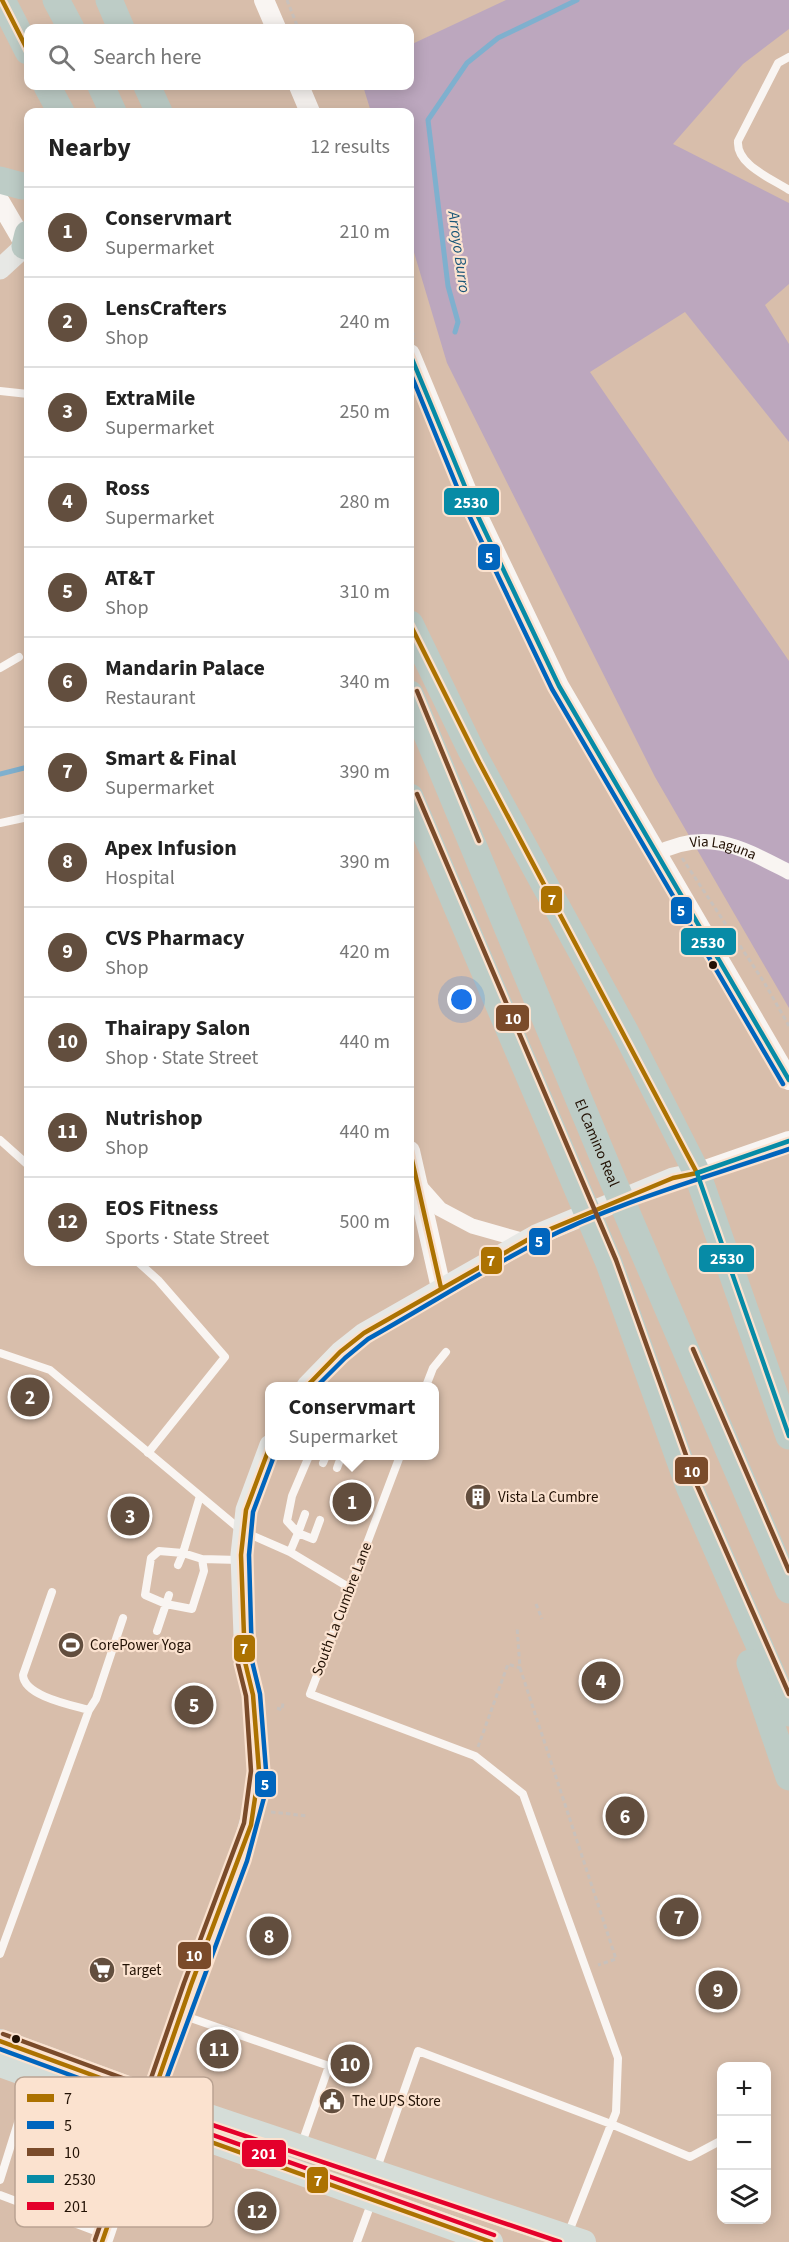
<!DOCTYPE html>
<html lang="en">
<head>
<meta charset="utf-8">
<style>
	:root { --surface:#fff; --page:#f2f2f2; --text:#222; --muted:#767676; --line:#e0e0e0; --accent:#624e3e }
	body { margin:0; font-family:"Source Sans 3",sans-serif; background:var(--page); color:var(--text) }
	.controls { position:absolute; right:18px; bottom:18px; display:grid; overflow:hidden; border-radius:12px; box-shadow:0 3px 15px #0003 }
	.controls button { width:54px; height:54px; display:grid; place-items:center; padding:0; border:0; border-bottom:2px solid var(--line); background:var(--surface); color:var(--text); font:30px sans-serif }
	.you { position:absolute; left:462px; top:1000px; width:21px; height:21px; margin:-15px; border:4px solid #fff; border-radius:50%; background:#1a73e8; box-shadow:0 0 0 9px #1a73e833 }
	.badge { display:grid; place-items:center; width:39px; height:39px; border-radius:50%; background:var(--accent); color:#fff; font-size:20px; font-weight:700 }
	.pin { position:absolute; translate:-50% -50%; border:3px solid #fff; box-shadow:0 2px 6px #0006 }
	.popup { position:absolute; left:265px; top:1382px; width:174px; height:78px; box-sizing:border-box; display:grid; place-content:center; border-radius:12px; background:var(--surface); filter:drop-shadow(0 2px 4px #0005); font-size:20px; white-space:nowrap; color:var(--muted) }
	.popup b { font-size:22px; color:var(--text) }
	.popup::after { content:''; position:absolute; left:50%; top:100%; margin-left:-12px; border:12px solid transparent; border-top-color:var(--surface) }
	.list { margin:0; padding:0; list-style:none }
	h2 { display:flex; justify-content:space-between; align-items:center; height:78px; margin:0; padding:0 24px; font-size:26px }
	h2 small { font-size:20px; font-weight:400; color:var(--muted) }
	.list li { display:grid; grid-template-columns:39px 1fr auto; gap:18px; align-items:center; box-sizing:border-box; height:90px; padding:0 24px; border-top:2px solid var(--line) }
	.list b { display:block; font-size:22px; white-space:nowrap }
	.list p { margin:0; font-size:20px; white-space:nowrap; color:var(--muted) }
	.list em { font-size:20px; font-style:normal; color:var(--muted) }
	.icon { flex:none; width:33px; height:33px; fill:none; stroke:currentColor; stroke-width:2; stroke-linecap:round; stroke-linejoin:round }
	.map { position:relative; flex:none; width:789px; height:2242px; overflow:hidden }
	.search { position:absolute; background:var(--surface); box-shadow:0 3px 15px #0003; left:24px; top:24px; width:390px; height:66px; display:flex; align-items:center; gap:15px; box-sizing:border-box; padding:0 21px; border-radius:12px; color:var(--muted); font-size:22px }
	.panel { position:absolute; background:var(--surface); box-shadow:0 3px 15px #0003; left:24px; top:108px; width:390px; height:1158px; border-radius:12px }
	.map>svg:first-child { display:block }
	.green { fill:#bca7be }
	.lines { fill:none; stroke-linecap:round; stroke-linejoin:round }
	.stream { stroke:#7fb0ce; stroke-width:5 }
	.path { stroke:#c9c1bb; stroke-width:3; stroke-dasharray:4.5 3; stroke-linecap:butt }
	.service { stroke:#f9f5f2; stroke-width:8 }
	.minor { stroke:#f9f5f2; stroke-width:15 }
	.tertiary { stroke:#f9f5f2; stroke-width:20 }
	.secondary { stroke:#e7e8e5; stroke-width:21 }
	.primary { stroke:#d5ddd8; stroke-width:24 }
	.motorway { stroke:#bdccc6; stroke-width:27 }
	.bus-1-casing { stroke:#fbe2cf; stroke-width:9 }
	.bus-2-casing { stroke:#fbe2cf; stroke-width:9 }
	.bus-3-casing { stroke:#fbe2cf; stroke-width:9 }
	.bus-4-casing { stroke:#fbe2cf; stroke-width:9 }
	.bus-5-casing { stroke:#fbe2cf; stroke-width:9 }
	.bus-1 { stroke:#ac7201; stroke-width:4.5 }
	.bus-2 { stroke:#0065bd; stroke-width:4.5 }
	.bus-3 { stroke:#7a4b2a; stroke-width:4.5 }
	.bus-4 { stroke:#078ba6; stroke-width:4.5 }
	.bus-5 { stroke:#e4002b; stroke-width:4.5 }
	.bus-dot { fill:#221104; stroke:#fbe2cf; stroke-width:2 }
	.labels { text-anchor:middle; dominant-baseline:central; stroke-width:4.5; stroke-linejoin:round; paint-order:stroke }
	.street-label { font-size:15px; fill:#221104; stroke:#fbe2cf }
	.poi-label { font-size:15px; fill:#221104; stroke:#fbe2cf; text-anchor:start }
	.water-label { font-size:16px; font-style:italic; fill:#175577; stroke:#fbe2cf }
	.key { fill:#fbe2cf; stroke:#baa392; stroke-width:1.5 }
	.key-label { font-size:16px; fill:#221104 }
	.line-badge { stroke:#fbe2cf; stroke-width:2 }
	.badge-label { font-size:16px; text-anchor:middle; font-weight:bold; fill:#fff }
</style>
</head>
<body>
<div class="map">
<svg width="789" height="2242" viewBox="0 0 789 2242">
	<rect width="100%" height="100%" fill="#d8beab"/>
	<!-- green -->
	<path class="green" d="M506,0H789V29L743,64L673,144L789,203V284L765,305L789,344V442L685,312L590,372L789,661V1008L655,777L447,363L410,239V112H371L363,86H410V45Z"/>
	<g class="lines">
		<!-- stream -->
		<path class="stream" d="M455,332L458,322L448,286L428,120L467,63L498,38L577,0
			M0,774L28,767"/>
		<!-- path -->
		<path class="path" d="M287,0L298,28
			M410,324L415,339
			M682,858L764,982L789,1026
			M536,1604L542,1619
			M520,1668L616,1959L598,1965
			M277,1708L282,1710L283,1703
			M478,1747L508,1664L520,1668L517,1627
			M271,1812L308,1816"/>
		<!-- service -->
		<path class="service" d="M789,57L778,63L738,141C736,165 771,178 789,190
			M0,391L28,394
			M0,668L19,657
			M0,823L28,817
			M0,1140L28,1165
			M138,1262L158,1280L225,1357L148,1453
			M0,1353L50,1370L242,1531L290,1552
			M426,1386L433,1368L446,1352
			M309,1456L292,1496L287,1521L298,1533L290,1552L350,1588
			M336,1456L341,1457L337,1468
			M400,1456L310,1694L475,1756L523,1794L618,2058L616,2112L568,2234
			M323,1463L326,1456
			M305,1514L298,1533L313,1539L320,1520
			M178,1565L183,1553L202,1559L239,1560
			M52,1592L23,1675C24,1696 71,1705 89,1710L96,1699L123,1618
			M169,1595L166,1604L192,1609L204,1571L202,1559
			M157,1631L166,1604L145,1595L151,1558L159,1551L183,1553L200,1496
			M0,1954L89,1710
			M182,2015L329,2066L302,2143
			M59,2090L39,2156L54,2170L117,2194
			M49,2123L95,2139L106,2108
			M92,2148L95,2139
			M377,2168L418,2051L611,2124L690,2157L722,2140
			M66,2174L70,2164
			M0,2180L32,2078
			M81,2180L85,2169
			M0,2195L103,2234
			M357,2242L372,2201"/>
		<!-- minor -->
		<g class="minor">
			<path id="s1" d="M656,854C707,827 742,848 789,872"/>
			<path d="M417,1183L440,1209L472,1226L525,1241"/>
		</g>
		<!-- tertiary -->
		<path class="tertiary" d="M264,0L276,28
			M299,86L310,112
			M0,202L28,250
			M410,354L473,506L559,686L789,1080
			M410,1151L441,1288
			M697,1173L789,1141
			M102,2242L144,2118"/>
		<!-- secondary -->
		<path class="secondary" d="M0,269L25,246
			M307,1386L340,1352L364,1333L536,1235L673,1178L697,1173
			M146,2112L191,1985L240,1858L258,1793L259,1771L253,1695L245,1662L241,1555L246,1510L270,1445"/>
		<!-- primary -->
		<path class="primary" d="M0,2041L152,2097L584,2242
			M0,2065L491,2242"/>
		<!-- motorway -->
		<g class="motorway">
			<path d="M2,0L28,51"/>
			<path d="M56,0L71,28"/>
			<path d="M109,0L121,28"/>
			<path d="M47,86L61,112"/>
			<path d="M101,86L113,112"/>
			<path d="M147,86L159,112"/>
			<path d="M0,180L22,186L28,185"/>
			<path d="M25,246L28,234"/>
			<path d="M410,624L471,750L626,1033L697,1173L789,1436"/>
			<path id="s2" d="M410,694L613,1181L789,1590"/>
			<path d="M410,797L609,1263L689,1486L789,1713"/>
			<path d="M750,1663L789,1777"/>
		</g>
		<defs>
			<path id="bus-1" d="M2,0L28,51
				M410,624L479,762L697,1173
				M410,1151L441,1288
				M307,1386L340,1352L364,1333L536,1235L673,1178L697,1173
				M0,2041L152,2097
				M144,2118L491,2242
				M102,2242L191,1985L251,1825L259,1771L253,1695L245,1662L241,1555L246,1510L270,1446"/>
			<path id="bus-2" d="M410,372L466,509L552,689L783,1084
				M317,1386L345,1358L368,1339C425,1307 480,1272 538,1242C617,1202 705,1178 789,1149
				M0,2049L149,2104
				M159,2099L247,1861L265,1794L266,1770L260,1694L252,1661L249,1555L253,1512L274,1456"/>
			<path id="bus-3" d="M417,691L479,841
				M417,794L616,1260L696,1483L789,1694
				M693,1349L789,1571
				M3,2034L155,2090
				M95,2240L184,1983L244,1823L251,1771L246,1696L238,1664"/>
			<path id="bus-4" d="M410,354L473,506L559,686L789,1080
				M789,1141L697,1173L789,1436"/>
			<path id="bus-5" d="M494,2235L154,2114L156,2106L560,2242"/>
		</defs>
		<!-- bus-1 casing -->
		<use href="#bus-1" class="bus-1-casing"/>
		<!-- bus-2 casing -->
		<use href="#bus-2" class="bus-2-casing"/>
		<!-- bus-3 casing -->
		<use href="#bus-3" class="bus-3-casing"/>
		<!-- bus-4 casing -->
		<use href="#bus-4" class="bus-4-casing"/>
		<!-- bus-5 casing -->
		<use href="#bus-5" class="bus-5-casing"/>
		<!-- bus-1 -->
		<use href="#bus-1" class="bus-1"/>
		<!-- bus-2 -->
		<use href="#bus-2" class="bus-2"/>
		<!-- bus-3 -->
		<use href="#bus-3" class="bus-3"/>
		<!-- bus-4 -->
		<use href="#bus-4" class="bus-4"/>
		<!-- bus-5 -->
		<use href="#bus-5" class="bus-5"/>
	</g>
	<!-- icons -->
	<defs>
		<symbol id="building-disc" viewBox="-11 -11 22 22"><circle r="9.5" fill="#624e3e" stroke="#fbe2cf"/><path d="M-4-6H4V6H1V3H-1V6H-4ZM-2.5-4.3h1.7v1.8h-1.7ZM.8-4.3h1.7v1.8H.8ZM-2.5-1h1.7V.8h-1.7ZM.8-1h1.7V.8H.8Z" fill="#fff"/></symbol>
		<symbol id="stadium-disc" viewBox="-11 -11 22 22"><circle r="9.5" fill="#624e3e" stroke="#fbe2cf"/><path d="M0-5a6.5 5 0 1 0 0 10a6.5 5 0 1 0 0-10ZM-3.5-1.8h7v3.6h-7Z" fill="#fff"/></symbol>
		<symbol id="supermarket-disc" viewBox="-11 -11 22 22"><circle r="9.5" fill="#624e3e" stroke="#fbe2cf"/><path d="M-6-5.5h2.5l.6 2H6L4.5 2H-2.5L-4.4-4H-6ZM-1.5 3.2a1.3 1.3 0 1 0 .1 0ZM3 3.2a1.3 1.3 0 1 0 .1 0Z" fill="#fff"/></symbol>
		<symbol id="civic-disc" viewBox="-11 -11 22 22"><circle r="9.5" fill="#624e3e" stroke="#fbe2cf"/><path d="M-.6-6.5H3V-4.5H.6V-3L4-1V1h2V6H-6V1h2V-1L-.6-3ZM-1.2 2.5V6h2.4V2.5Z" fill="#fff"/></symbol>
	</defs>
	<g fill-rule="evenodd">
		<use href="#building-disc" x="463" y="1482" width="30" height="30"/>
		<use href="#stadium-disc" x="56" y="1630" width="30" height="30"/>
		<use href="#supermarket-disc" x="87" y="1955" width="30" height="30"/>
		<use href="#civic-disc" x="317" y="2086" width="30" height="30"/>
	</g>
	<!-- markers -->
	<g class="bus-dot">
		<circle cx="713" cy="965" r="5"/>
		<circle cx="16" cy="2039" r="5"/>
	</g>
	<g class="labels">
		<!-- street labels -->
		<g class="street-label">
			<text stroke="none"><textPath href="#s1" startOffset="70">Via Laguna</textPath></text>
			<text stroke="none"><textPath href="#s2" startOffset="486">El Camino Real</textPath></text>
			<text transform="translate(342 1609) rotate(-69)">South La Cumbre Lane</text>
		</g>
		<!-- poi labels -->
		<g class="poi-label">
			<text x="498" y="1497">Vista La Cumbre</text>
			<text x="90" y="1645">CorePower Yoga</text>
			<text x="122" y="1970">Target</text>
			<text x="352" y="2101">The UPS Store</text>
		</g>
		<!-- water labels -->
		<g class="water-label">
			<text transform="translate(459 252) rotate(82)">Arroyo Burro</text>
		</g>
	</g>
	<!-- legend -->
	<rect x="15" y="2077" width="198" height="150" rx="9" class="key"/>
	<rect x="27" y="2094" width="27" height="8" fill="#ac7201"/>
	<rect x="27" y="2121" width="27" height="8" fill="#0065bd"/>
	<rect x="27" y="2148" width="27" height="8" fill="#7a4b2a"/>
	<rect x="27" y="2175" width="27" height="8" fill="#078ba6"/>
	<rect x="27" y="2202" width="27" height="8" fill="#e4002b"/>
	<g class="key-label">
		<text x="64" y="2104">7</text>
		<text x="64" y="2131">5</text>
		<text x="64" y="2158">10</text>
		<text x="64" y="2185">2530</text>
		<text x="64" y="2212">201</text>
	</g>
	<g class="line-badge">
		<rect x="443" y="487" width="57" height="29" rx="6" fill="#078ba6"/>
		<rect x="477" y="543" width="24" height="28" rx="6" fill="#0065bd"/>
		<rect x="540" y="885" width="23" height="29" rx="6" fill="#ac7201"/>
		<rect x="670" y="896" width="23" height="29" rx="6" fill="#0065bd"/>
		<rect x="680" y="927" width="57" height="29" rx="6" fill="#078ba6"/>
		<rect x="495" y="1004" width="35" height="28" rx="6" fill="#7a4b2a"/>
		<rect x="528" y="1227" width="23" height="29" rx="6" fill="#0065bd"/>
		<rect x="698" y="1244" width="57" height="29" rx="6" fill="#078ba6"/>
		<rect x="480" y="1246" width="23" height="29" rx="6" fill="#ac7201"/>
		<rect x="674" y="1456" width="35" height="29" rx="6" fill="#7a4b2a"/>
		<rect x="233" y="1634" width="23" height="29" rx="6" fill="#ac7201"/>
		<rect x="254" y="1770" width="23" height="28" rx="6" fill="#0065bd"/>
		<rect x="177" y="1941" width="35" height="29" rx="6" fill="#7a4b2a"/>
		<rect x="241" y="2139" width="46" height="29" rx="6" fill="#e4002b"/>
		<rect x="306" y="2166" width="23" height="28" rx="6" fill="#ac7201"/>
	</g>
	<g class="badge-label">
		<text x="471" y="508">2530</text>
		<text x="489" y="563">5</text>
		<text x="552" y="905">7</text>
		<text x="681" y="916">5</text>
		<text x="708" y="948">2530</text>
		<text x="513" y="1024">10</text>
		<text x="539" y="1247">5</text>
		<text x="727" y="1264">2530</text>
		<text x="491" y="1266">7</text>
		<text x="692" y="1477">10</text>
		<text x="244" y="1654">7</text>
		<text x="265" y="1790">5</text>
		<text x="194" y="1961">10</text>
		<text x="264" y="2159">201</text>
		<text x="318" y="2186">7</text>
	</g>
</svg>
<div class="controls">
<button>+</button>
<button>−</button>
<button><svg class="icon" aria-label="layers" viewBox="0 0 24 24"><path d="M12 4l9 5-9 5-9-5zM3 14l9 5 9-5"/></svg></button>
</div>
<div class="you"></div>
<div class="pin badge" style="left:352px;top:1502px">1</div>
<div class="popup"><b>Conservmart</b>Supermarket</div>
<div class="pin badge" style="left:30px;top:1397px">2</div>
<div class="pin badge" style="left:130px;top:1516px">3</div>
<div class="pin badge" style="left:601px;top:1681px">4</div>
<div class="pin badge" style="left:194px;top:1705px">5</div>
<div class="pin badge" style="left:625px;top:1816px">6</div>
<div class="pin badge" style="left:679px;top:1917px">7</div>
<div class="pin badge" style="left:269px;top:1936px">8</div>
<div class="pin badge" style="left:718px;top:1990px">9</div>
<div class="pin badge" style="left:350px;top:2064px">10</div>
<div class="pin badge" style="left:219px;top:2049px">11</div>
<div class="pin badge" style="left:257px;top:2211px">12</div>
<div class="search"><svg class="icon" aria-label="search" viewBox="0 0 24 24"><circle cx="10" cy="10" r="6"/><path d="M15 15l6 6"/></svg>Search here</div>
<section class="panel">
<h2>Nearby<small>12 results</small></h2>
<ul class="list">
<li><span class="badge">1</span><div><b>Conservmart</b><p>Supermarket</p></div><em>210 m</em></li>
<li><span class="badge">2</span><div><b>LensCrafters</b><p>Shop</p></div><em>240 m</em></li>
<li><span class="badge">3</span><div><b>ExtraMile</b><p>Supermarket</p></div><em>250 m</em></li>
<li><span class="badge">4</span><div><b>Ross</b><p>Supermarket</p></div><em>280 m</em></li>
<li><span class="badge">5</span><div><b>AT&amp;T</b><p>Shop</p></div><em>310 m</em></li>
<li><span class="badge">6</span><div><b>Mandarin Palace</b><p>Restaurant</p></div><em>340 m</em></li>
<li><span class="badge">7</span><div><b>Smart &amp; Final</b><p>Supermarket</p></div><em>390 m</em></li>
<li><span class="badge">8</span><div><b>Apex Infusion</b><p>Hospital</p></div><em>390 m</em></li>
<li><span class="badge">9</span><div><b>CVS Pharmacy</b><p>Shop</p></div><em>420 m</em></li>
<li><span class="badge">10</span><div><b>Thairapy Salon</b><p>Shop · State Street</p></div><em>440 m</em></li>
<li><span class="badge">11</span><div><b>Nutrishop</b><p>Shop</p></div><em>440 m</em></li>
<li><span class="badge">12</span><div><b>EOS Fitness</b><p>Sports · State Street</p></div><em>500 m</em></li>
</ul>
</section>
</div>
</body>
</html>
